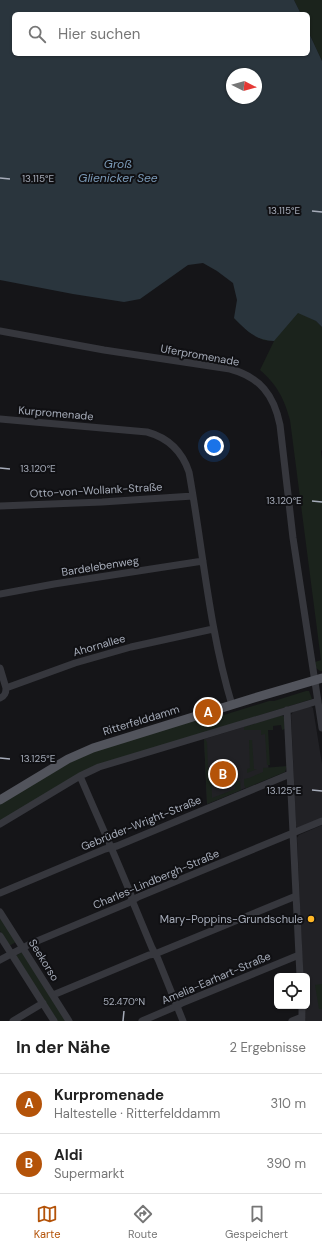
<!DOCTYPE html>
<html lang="de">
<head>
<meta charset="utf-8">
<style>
	:root { --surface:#fff; --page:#f6f6f6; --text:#222; --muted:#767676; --line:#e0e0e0; --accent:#b45309 }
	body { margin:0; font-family:"DM Sans",sans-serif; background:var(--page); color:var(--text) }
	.controls { position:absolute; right:12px; bottom:12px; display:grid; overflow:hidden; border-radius:6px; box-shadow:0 1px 3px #0004 }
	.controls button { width:36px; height:36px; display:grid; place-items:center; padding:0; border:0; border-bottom:1px solid var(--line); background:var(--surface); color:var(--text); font:20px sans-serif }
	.compass { position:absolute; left:226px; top:68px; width:36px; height:36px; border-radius:50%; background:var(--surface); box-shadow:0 1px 3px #0004; rotate:96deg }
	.you { position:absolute; left:214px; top:446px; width:14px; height:14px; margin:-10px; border:3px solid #fff; border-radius:50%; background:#1a73e8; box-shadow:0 0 0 6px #1a73e833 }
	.badge { display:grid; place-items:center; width:26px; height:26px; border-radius:50%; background:var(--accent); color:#fff; font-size:13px; font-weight:700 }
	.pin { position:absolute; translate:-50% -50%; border:2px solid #fff; box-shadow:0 1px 4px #0006 }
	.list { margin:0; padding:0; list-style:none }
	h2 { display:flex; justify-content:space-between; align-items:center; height:52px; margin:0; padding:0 16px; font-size:17px }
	h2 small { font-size:13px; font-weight:400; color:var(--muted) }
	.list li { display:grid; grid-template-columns:26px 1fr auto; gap:12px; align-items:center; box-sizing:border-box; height:60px; padding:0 16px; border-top:1px solid var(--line) }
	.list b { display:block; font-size:15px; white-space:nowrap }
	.list p { margin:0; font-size:13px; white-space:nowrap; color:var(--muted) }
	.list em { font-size:13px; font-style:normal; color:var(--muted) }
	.icon { flex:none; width:22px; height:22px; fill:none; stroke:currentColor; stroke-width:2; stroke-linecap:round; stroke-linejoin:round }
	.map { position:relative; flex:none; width:322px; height:1021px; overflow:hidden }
	.search { position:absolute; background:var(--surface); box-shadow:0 1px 3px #0004; left:12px; right:12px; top:12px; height:44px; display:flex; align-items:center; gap:10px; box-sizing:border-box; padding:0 14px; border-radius:6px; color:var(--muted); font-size:15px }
	.sheet { height:172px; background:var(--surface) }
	nav { display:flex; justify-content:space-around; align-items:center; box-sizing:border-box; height:56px; border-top:1px solid var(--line); background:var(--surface); font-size:11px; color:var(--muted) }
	nav a { display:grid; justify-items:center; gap:2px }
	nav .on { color:var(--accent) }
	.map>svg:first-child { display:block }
	.built { fill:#212125 }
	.green { fill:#1b231c }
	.water { fill:#2a353d; fill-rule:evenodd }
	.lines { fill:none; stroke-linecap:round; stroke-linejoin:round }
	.minor { stroke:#36373d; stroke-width:7 }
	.major { stroke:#52545c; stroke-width:9 }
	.ticks { fill:none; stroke:#a6acb9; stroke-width:1.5 }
	.poi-dot { fill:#ffb726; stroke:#101013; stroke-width:1.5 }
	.labels { text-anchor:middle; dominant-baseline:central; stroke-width:4; stroke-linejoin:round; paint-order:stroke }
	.street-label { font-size:11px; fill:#a6acb9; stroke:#101013 }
	.poi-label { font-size:11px; fill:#a6acb9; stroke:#101013; text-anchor:end }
	.water-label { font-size:12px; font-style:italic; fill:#7b9ab7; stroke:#101013 }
	.ticks-label { font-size:10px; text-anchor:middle; fill:#a6acb9; stroke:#101013; stroke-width:4; stroke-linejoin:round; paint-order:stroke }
</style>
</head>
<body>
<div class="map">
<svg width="322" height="1021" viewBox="0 0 322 1021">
	<rect width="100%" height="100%" fill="#151518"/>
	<!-- built -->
	<path class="built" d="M310,706L313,708L322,764V818L298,828L296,826L291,715L293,712Z
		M266,720L269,778L207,804L204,739Z
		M322,825V1021H306L305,1006H307V976H303L297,838L299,835Z"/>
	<!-- green -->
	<path class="green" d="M294,0H322V61L308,31V14H301Z
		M280,303L316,321L322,327V450L321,451L322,460V671H320L316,668L315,662L321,660L290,420C284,398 277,385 260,370L274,341L263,340L249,332L234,318Z
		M306,691H309L312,699L309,700L93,767L0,822V803L85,754L205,716L208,720L269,701H274Z
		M282,715L284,717L285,729L282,730L281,725L273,726V730H268L270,765H267L265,734L261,735V730H244V727Z
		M204,739H205L207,742L208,768H211L212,798L235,789V781H240L241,790L207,804Z
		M249,740H252L254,769H257L247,773V769L250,768Z
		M287,766L285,772L246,788L244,785V779L249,778L263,772V768Z
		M0,916L16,942L9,946L0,931Z
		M22,952L67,1021H57L16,957L17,955Z
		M322,984V1009H319L315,985Z"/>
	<!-- water -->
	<path class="water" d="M0,0H294L301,14H14V54H308V31L322,61V327L316,321L298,313L274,341C255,340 247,331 234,318L237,300L233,283L217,271L203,263L188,265L140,299L124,302L73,294L0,280ZM232,74H256V98H232Z"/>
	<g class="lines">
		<!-- minor -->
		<path class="minor" d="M0,331L104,350L230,369C260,377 274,395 280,425L293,538L322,728
			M0,419L147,432C169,438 182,451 189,472C203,550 209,629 232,705
			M0,506L102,502L193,496
			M0,594L54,584L203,561
			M0,668L6,688
			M6,688L75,663L131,647L213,629
			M0,698C5,696 6,693 6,688
			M287,710L300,976
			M80,776C97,816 115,855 131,895L132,900L152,948L158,959L183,1021
			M0,824L80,776L99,767L318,701
			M0,893L105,849L117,846L290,774
			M0,912L69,1021
			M0,936L54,1021
			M0,960L30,944L128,903L138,897L322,821
			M53,995L149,955L155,954L296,896
			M302,1006V1021
			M13,1021L43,1003
			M142,1021L177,1006L182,1003L299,955
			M292,1021L302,1017"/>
		<!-- major -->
		<path class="major" d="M0,800L68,759L93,748L254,698L322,678"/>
	</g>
	<!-- ticks -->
	<path class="ticks" d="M0,178L10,179M312,211L322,212M0,468L10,469M312,501L322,502M0,758L10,759M312,790L322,791M123,1021L124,1011"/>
	<!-- markers -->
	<circle class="poi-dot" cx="311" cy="919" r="4"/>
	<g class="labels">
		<!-- street labels -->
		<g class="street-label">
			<text transform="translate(200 355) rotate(10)">Uferpromenade</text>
			<text transform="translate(56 413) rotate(5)">Kurpromenade</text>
			<text transform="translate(96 490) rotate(-3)">Otto-von-Wollank-Straße</text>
			<text transform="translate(100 566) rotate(-9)">Bardelebenweg</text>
			<text transform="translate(99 645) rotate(-16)">Ahornallee</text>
			<text transform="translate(141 720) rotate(-17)">Ritterfelddamm</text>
			<text transform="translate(141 823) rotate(-22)">Gebrüder-Wright-Straße</text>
			<text transform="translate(156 879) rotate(-23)">Charles-Lindbergh-Straße</text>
			<text transform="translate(44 960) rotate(58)">Seekorso</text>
			<text transform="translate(216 978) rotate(-23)">Amelia-Earhart-Straße</text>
		</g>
		<!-- poi labels -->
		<g class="poi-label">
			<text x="303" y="919">Mary-Poppins-Grundschule</text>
		</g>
		<!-- water labels -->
		<g class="water-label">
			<text x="118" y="164">Groß<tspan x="118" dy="14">Glienicker See</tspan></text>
		</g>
	</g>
	<g class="ticks-label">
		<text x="38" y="182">13.115°E</text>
		<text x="284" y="214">13.115°E</text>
		<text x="38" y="472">13.120°E</text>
		<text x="284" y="504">13.120°E</text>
		<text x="38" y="762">13.125°E</text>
		<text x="284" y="794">13.125°E</text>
		<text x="124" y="1005">52.470°N</text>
	</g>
</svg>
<div class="controls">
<button><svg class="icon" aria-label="locate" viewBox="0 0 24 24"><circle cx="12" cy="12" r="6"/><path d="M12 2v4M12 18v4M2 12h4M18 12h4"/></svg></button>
</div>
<svg class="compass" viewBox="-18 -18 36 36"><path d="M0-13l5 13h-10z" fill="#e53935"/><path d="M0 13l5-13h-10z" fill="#767676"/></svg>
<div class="you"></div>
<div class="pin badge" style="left:208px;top:712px">A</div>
<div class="pin badge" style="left:223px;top:774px">B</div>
<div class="search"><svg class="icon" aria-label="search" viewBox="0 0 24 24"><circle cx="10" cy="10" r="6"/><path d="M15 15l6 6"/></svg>Hier suchen</div>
</div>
<section class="sheet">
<h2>In der Nähe<small>2 Ergebnisse</small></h2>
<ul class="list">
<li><span class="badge">A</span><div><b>Kurpromenade</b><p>Haltestelle · Ritterfelddamm</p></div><em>310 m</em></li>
<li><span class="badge">B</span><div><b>Aldi</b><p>Supermarkt</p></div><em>390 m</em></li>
</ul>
</section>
<nav>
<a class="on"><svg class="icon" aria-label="map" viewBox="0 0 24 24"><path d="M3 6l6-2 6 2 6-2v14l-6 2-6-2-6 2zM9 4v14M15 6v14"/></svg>Karte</a>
<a><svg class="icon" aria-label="directions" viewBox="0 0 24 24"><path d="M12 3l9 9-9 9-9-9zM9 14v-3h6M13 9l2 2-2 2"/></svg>Route</a>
<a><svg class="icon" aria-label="saved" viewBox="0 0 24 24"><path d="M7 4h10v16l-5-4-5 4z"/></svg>Gespeichert</a>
</nav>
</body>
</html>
